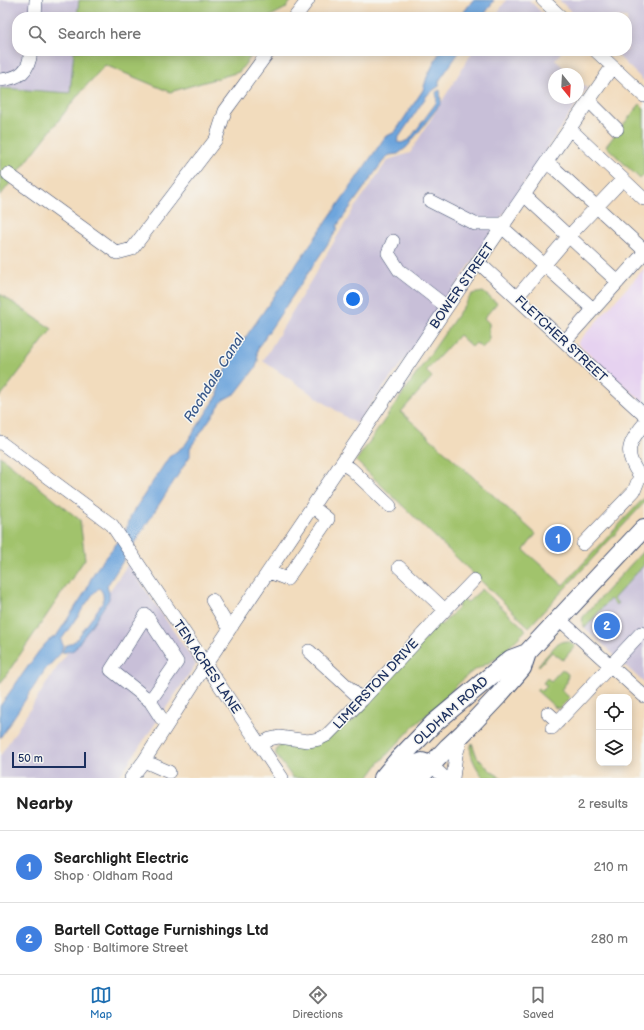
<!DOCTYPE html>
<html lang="en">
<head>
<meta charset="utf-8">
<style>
	:root { --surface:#fff; --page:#f2f2f2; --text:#222; --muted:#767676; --line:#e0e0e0; --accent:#1f6fb2 }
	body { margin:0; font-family:"Balsamiq Sans",sans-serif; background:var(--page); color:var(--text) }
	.controls { position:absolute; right:12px; bottom:12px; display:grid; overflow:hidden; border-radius:8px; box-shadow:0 2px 10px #0003 }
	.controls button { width:36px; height:36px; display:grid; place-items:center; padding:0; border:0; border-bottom:1px solid var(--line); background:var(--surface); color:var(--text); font:20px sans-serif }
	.compass { position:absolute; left:548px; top:68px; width:36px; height:36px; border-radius:50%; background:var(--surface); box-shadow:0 2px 10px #0003; rotate:162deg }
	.scale { position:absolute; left:12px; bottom:10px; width:74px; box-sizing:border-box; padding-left:4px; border:2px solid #1b2f5e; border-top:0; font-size:11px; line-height:14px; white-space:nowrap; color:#1b2f5e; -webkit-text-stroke:3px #f6f6f2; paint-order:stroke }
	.you { position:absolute; left:353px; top:299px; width:14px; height:14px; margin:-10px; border:3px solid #fff; border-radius:50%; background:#1a73e8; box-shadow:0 0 0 6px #1a73e833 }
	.badge { display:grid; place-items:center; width:26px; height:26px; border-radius:50%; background:var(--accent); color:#fff; font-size:13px; font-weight:700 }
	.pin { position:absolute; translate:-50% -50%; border:2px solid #fff; box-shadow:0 1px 4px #0006 }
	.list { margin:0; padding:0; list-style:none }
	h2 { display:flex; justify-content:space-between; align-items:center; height:52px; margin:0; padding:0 16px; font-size:17px }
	h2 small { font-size:13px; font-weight:400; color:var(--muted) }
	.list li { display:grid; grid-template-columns:26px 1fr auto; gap:12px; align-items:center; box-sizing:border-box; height:72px; padding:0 16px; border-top:1px solid var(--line) }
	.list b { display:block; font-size:15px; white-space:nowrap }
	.list p { margin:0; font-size:13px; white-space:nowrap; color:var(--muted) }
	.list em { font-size:13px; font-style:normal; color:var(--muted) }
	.icon { flex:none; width:22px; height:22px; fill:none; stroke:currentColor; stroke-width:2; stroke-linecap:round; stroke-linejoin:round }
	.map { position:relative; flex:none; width:644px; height:778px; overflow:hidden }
	.search { position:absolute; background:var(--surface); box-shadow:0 2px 10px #0003; left:12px; right:12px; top:12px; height:44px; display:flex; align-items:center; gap:10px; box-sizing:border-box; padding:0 14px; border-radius:16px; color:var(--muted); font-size:15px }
	.sheet { height:196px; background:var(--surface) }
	nav { display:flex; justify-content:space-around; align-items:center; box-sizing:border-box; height:56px; border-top:1px solid var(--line); background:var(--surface); font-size:11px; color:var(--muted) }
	nav a { display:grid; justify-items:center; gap:2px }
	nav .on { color:var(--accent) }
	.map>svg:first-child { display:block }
	.built { fill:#e6d2f0 }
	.industrial { fill:#c8bfd8 }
	.green { fill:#a1c36c; stroke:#5e7965 }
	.water { fill:#6ea5dc; stroke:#446a9d }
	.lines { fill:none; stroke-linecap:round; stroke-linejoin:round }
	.minor-casing { stroke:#3b496c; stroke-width:14 }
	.highway-casing { stroke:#3b496c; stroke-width:20 }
	.minor { stroke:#fff; stroke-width:13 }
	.highway { stroke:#fff; stroke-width:18 }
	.labels { text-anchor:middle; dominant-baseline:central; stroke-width:3; stroke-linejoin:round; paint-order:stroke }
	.street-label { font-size:13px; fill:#1b2f5e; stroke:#f6f6f2 }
	.water-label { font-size:14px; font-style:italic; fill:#38588a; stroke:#f6f6f2 }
</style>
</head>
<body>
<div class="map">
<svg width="644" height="778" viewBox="0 0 644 778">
	<rect width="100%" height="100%" fill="#f6f6f2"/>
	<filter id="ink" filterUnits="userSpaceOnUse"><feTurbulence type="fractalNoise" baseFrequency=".025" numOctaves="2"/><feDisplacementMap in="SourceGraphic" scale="8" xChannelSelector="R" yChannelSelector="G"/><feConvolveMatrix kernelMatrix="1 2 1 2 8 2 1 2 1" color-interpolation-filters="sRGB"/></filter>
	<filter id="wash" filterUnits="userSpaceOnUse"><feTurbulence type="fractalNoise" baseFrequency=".012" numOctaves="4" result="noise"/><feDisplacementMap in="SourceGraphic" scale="16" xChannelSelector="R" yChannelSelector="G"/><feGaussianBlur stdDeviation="0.9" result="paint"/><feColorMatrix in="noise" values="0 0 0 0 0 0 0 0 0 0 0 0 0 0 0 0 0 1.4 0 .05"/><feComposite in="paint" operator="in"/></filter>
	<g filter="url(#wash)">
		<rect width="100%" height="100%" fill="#f2dcbd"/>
		<!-- built -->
		<path class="built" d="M644,269V403L577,343Z"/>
		<!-- industrial -->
		<path class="industrial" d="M0,0H79L77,17H17V51H74L70,93L0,88Z
			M506,0H529L546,17H495Z
			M559,0H644V81L613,51H627V17H577Z
			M473,51H562L555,60L571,74H554V98H578V80L587,88L429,327L356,424L263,361L353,210L388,160L410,153Z
			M644,550V683L585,628L582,622L583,617Z
			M128,564L196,664L118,778H0V756L50,678Z"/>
		<!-- green -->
		<path class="green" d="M79,0H292L286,8L269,17H77Z
			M74,51H255L239,72L170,92L105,65L79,94L0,196V88L70,93Z
			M640,104L644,108V175L640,179L606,146Z
			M483,292L497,303L484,318L489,323V341L482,348L476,343L472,347L459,335L426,371L432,377L401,412L536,534L524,550L563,585L644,498V503L529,627L356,461L472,294Z
			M0,294L52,329L0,397Z
			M0,456L80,520L85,559L0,684Z
			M644,550V565L613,599L618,603L616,605L610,599L585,628L582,622L583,617Z
			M482,589L526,630L499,657L470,673L457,685L439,704L414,726L379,763L368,778H293L276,755V751L280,745L307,748L315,744L349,720L352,722L438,623L441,625L459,607L458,605L462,599L468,602Z
			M565,641L570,642L575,646L563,660L552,652L539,666L538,665L558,643Z
			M562,669L568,674L567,682L561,690L570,698L560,708H556L536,690L538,688L542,691L547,686L543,683L547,678L551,681Z
			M472,743L477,757L492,772L502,778H484C477,769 467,754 472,743Z"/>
		<!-- water -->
		<path class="water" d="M473,0H494L483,17H460Z
			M440,51H460L439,81V86L428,94L399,137L397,142L401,143L409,140L436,103L437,98L436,92L440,90L441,103L407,147L398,154L390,155L386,157L337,226V230L259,346L257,352L258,361L256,367L236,393L223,400L190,448V456L107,586L109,593V599L93,623L74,650L62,653L65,646L70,644L76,640L102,604C104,597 104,593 99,588L93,594L61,640L63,645L61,653L45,670L0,738V706L39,651L48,641L57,635L87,589C95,560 125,544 131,515L169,457L185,445L218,395C218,380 228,365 236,351L374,153L385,137L395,132L423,90L427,77Z"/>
	</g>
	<g filter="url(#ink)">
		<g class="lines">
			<defs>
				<path id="minor" d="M543,0L561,17
					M35,17L36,0
					M295,17L308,0
					M596,51L644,96
					M0,80C20,78 29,72 31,51
					M588,103L593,105L617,129
					M570,129L644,199
					M546,163L555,169L644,250
					M8,174L117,253L132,249L216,139L225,111L269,51
					M524,195L618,282
					M430,201L475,224H505
					M503,228L593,309
					M393,241L388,253L399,270L447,307
					M479,263L644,415
					M517,297L569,236L623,179
					M565,341L644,253
					M0,442L112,525L282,778
					M343,464L351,469L390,506
					M583,544L634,491L640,476C624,454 627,444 644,424
					M399,567L445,610
					M269,572L287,579L328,519L313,507
					M212,600L226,623L232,626
					M559,619L644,696
					M309,651L362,700
					M150,701L177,662L146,615L111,670L150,701L161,718L168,722
					M548,713L558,722
					M552,728L641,633
					M259,745L270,739L279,737L308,741L319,739L327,735L362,700L445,610L474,580
					M144,761L169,772
					M431,765L445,778
					M131,778L144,761L210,658L447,307L612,67
					M453,778L456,755L463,733"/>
				<path id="highway" d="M383,778L398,760L433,724L511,659L527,653L644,528
					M400,778C407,770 412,765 422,762L431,765
					M419,778L448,747L463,733L498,696L522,668L527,653"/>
			</defs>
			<!-- minor casing -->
			<use href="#minor" class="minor-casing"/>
			<!-- highway casing -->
			<use href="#highway" class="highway-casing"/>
			<!-- minor -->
			<use href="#minor" class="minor"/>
			<!-- highway -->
			<use href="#highway" class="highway"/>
		</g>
	</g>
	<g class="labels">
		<!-- street labels -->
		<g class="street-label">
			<text transform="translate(462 286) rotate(-55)">BOWER STREET</text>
			<text transform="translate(561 339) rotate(43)">FLETCHER STREET</text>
			<text transform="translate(207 667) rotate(56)">TEN ACRES LANE</text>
			<text transform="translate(376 684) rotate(-47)">LIMERSTON DRIVE</text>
			<text transform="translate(451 711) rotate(-42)">OLDHAM ROAD</text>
		</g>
		<!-- water labels -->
		<g class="water-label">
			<text transform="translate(214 378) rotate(-58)">Rochdale Canal</text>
		</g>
	</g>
</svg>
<div class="controls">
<button><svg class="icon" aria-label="locate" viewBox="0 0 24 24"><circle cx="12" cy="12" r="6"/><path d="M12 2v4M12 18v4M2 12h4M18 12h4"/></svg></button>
<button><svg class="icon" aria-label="layers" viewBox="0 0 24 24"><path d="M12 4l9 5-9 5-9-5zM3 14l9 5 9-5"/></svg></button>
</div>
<svg class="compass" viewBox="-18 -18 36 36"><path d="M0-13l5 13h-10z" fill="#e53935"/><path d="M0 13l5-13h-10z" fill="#767676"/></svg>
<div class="scale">50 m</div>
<div class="you"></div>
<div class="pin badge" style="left:558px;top:539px;background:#3f7fe0">1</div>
<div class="pin badge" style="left:607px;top:626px;background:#3f7fe0">2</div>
<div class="search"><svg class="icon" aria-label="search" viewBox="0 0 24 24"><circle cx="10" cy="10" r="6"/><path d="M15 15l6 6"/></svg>Search here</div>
</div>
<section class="sheet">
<h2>Nearby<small>2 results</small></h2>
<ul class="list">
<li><span class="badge" style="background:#3f7fe0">1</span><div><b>Searchlight Electric</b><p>Shop · Oldham Road</p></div><em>210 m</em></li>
<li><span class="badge" style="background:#3f7fe0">2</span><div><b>Bartell Cottage Furnishings Ltd</b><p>Shop · Baltimore Street</p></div><em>280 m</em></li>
</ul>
</section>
<nav>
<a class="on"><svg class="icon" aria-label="map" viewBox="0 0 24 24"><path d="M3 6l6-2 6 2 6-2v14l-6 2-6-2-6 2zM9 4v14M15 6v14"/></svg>Map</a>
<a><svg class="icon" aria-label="directions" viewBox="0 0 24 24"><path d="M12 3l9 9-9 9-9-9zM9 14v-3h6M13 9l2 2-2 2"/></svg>Directions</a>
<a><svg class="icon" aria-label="saved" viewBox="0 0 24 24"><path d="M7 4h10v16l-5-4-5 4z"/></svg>Saved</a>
</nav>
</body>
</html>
